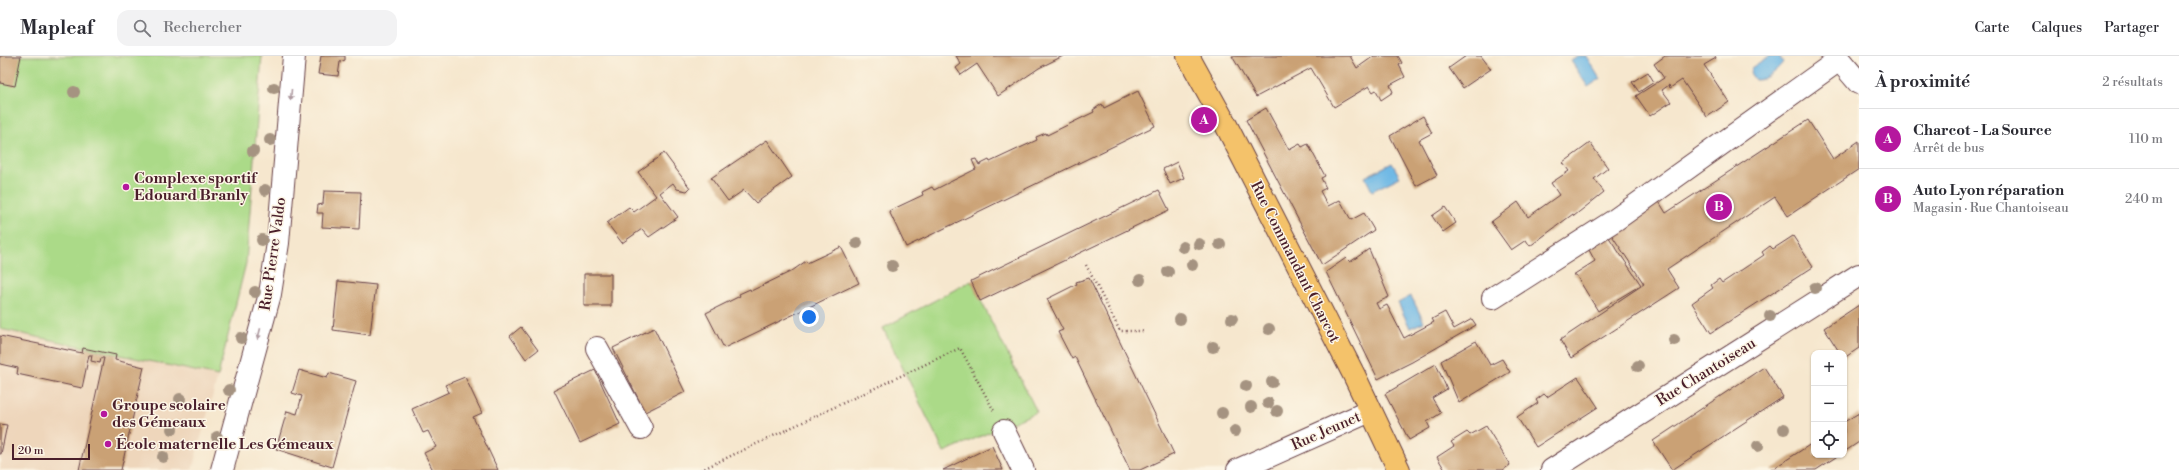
<!DOCTYPE html>
<html lang="fr">
<head>
<meta charset="utf-8">
<style>
	:root { --surface:#fff; --page:#f2f2f3; --text:#2b2b33; --muted:#7c7c81; --line:#e1e1e2; --accent:#b5179e }
	body { margin:0; font-family:"Libre Bodoni",serif; background:var(--page); color:var(--text) }
	.controls { position:absolute; right:12px; bottom:12px; display:grid; overflow:hidden; border-radius:8px; box-shadow:0 1px 3px #0004 }
	.controls button { width:36px; height:36px; display:grid; place-items:center; padding:0; border:0; border-bottom:1px solid var(--line); background:var(--surface); color:var(--text); font:20px sans-serif }
	.scale { position:absolute; left:12px; bottom:10px; width:78px; box-sizing:border-box; padding-left:4px; border:2px solid #4a1f2b; border-top:0; font-size:11px; line-height:14px; white-space:nowrap; color:#4a1f2b; -webkit-text-stroke:3px #fcf5e5; paint-order:stroke }
	.you { position:absolute; left:809px; top:261px; width:14px; height:14px; margin:-10px; border:3px solid #fff; border-radius:50%; background:#1a73e8; box-shadow:0 0 0 6px #1a73e833 }
	.badge { display:grid; place-items:center; width:26px; height:26px; border-radius:50%; background:var(--accent); color:#fff; font-size:13px; font-weight:700 }
	.pin { position:absolute; translate:-50% -50%; border:2px solid #fff; box-shadow:0 1px 4px #0006 }
	.list { margin:0; padding:0; list-style:none }
	h2 { display:flex; justify-content:space-between; align-items:center; height:52px; margin:0; padding:0 16px; font-size:17px }
	h2 small { font-size:13px; font-weight:400; color:var(--muted) }
	.list li { display:grid; grid-template-columns:26px 1fr auto; gap:12px; align-items:center; box-sizing:border-box; height:60px; padding:0 16px; border-top:1px solid var(--line) }
	.list b { display:block; font-size:15px; white-space:nowrap }
	.list p { margin:0; font-size:13px; white-space:nowrap; color:var(--muted) }
	.list em { font-size:13px; font-style:normal; color:var(--muted) }
	.icon { flex:none; width:22px; height:22px; fill:none; stroke:currentColor; stroke-width:2; stroke-linecap:round; stroke-linejoin:round }
	.map { position:relative; flex:none; width:1859px; height:414px; overflow:hidden }
	header { display:flex; align-items:center; gap:24px; box-sizing:border-box; height:56px; padding:0 20px; background:var(--surface); border-bottom:1px solid var(--line) }
	header strong { font-size:19px }
	nav { display:flex; gap:22px; margin-inline-start:auto; font-size:14px }
	.search { width:280px; height:36px; background:var(--page); display:flex; align-items:center; gap:10px; box-sizing:border-box; padding:0 14px; border-radius:12px; color:var(--muted); font-size:15px }
	main { display:flex }
	aside { flex:1; background:var(--surface) }
	.map>svg:first-child { display:block }
	.built { fill:#eed6bb }
	.green { fill:#abda88; stroke:#7a7c5a }
	.water { fill:#6cb7e5; stroke:#5b6b88 }
	.building { fill:#caa174 }
	.lines { fill:none; stroke-linecap:round; stroke-linejoin:round }
	.minor-casing { stroke:#643d43; stroke-width:24 }
	.major-casing { stroke:#643d43; stroke-width:24 }
	.path { stroke:#643d43; stroke-width:2.5; stroke-dasharray:1 3; stroke-linecap:butt }
	.minor { stroke:#fff; stroke-width:22 }
	.major { stroke:#f4c26a; stroke-width:22 }
	.tree { fill:#a59381 }
	.oneway { fill:#ae9aa0 }
	.poi-dot { fill:#b5179e; stroke:#fcf5e5; stroke-width:1.5 }
	.labels { text-anchor:middle; dominant-baseline:central; stroke-width:3; stroke-linejoin:round; paint-order:stroke }
	.poi-label { font-size:15px; font-weight:bold; fill:#4a1f2b; stroke:#fcf5e5; text-anchor:start }
	.street-label { font-size:15px; fill:#4a1f2b; stroke:#fcf5e5 }
</style>
</head>
<body>
<header>
<strong>Mapleaf</strong>
<div class="search"><svg class="icon" aria-label="search" viewBox="0 0 24 24"><circle cx="10" cy="10" r="6"/><path d="M15 15l6 6"/></svg>Rechercher</div>
<nav><a>Carte</a><a>Calques</a><a>Partager</a></nav>
</header>
<main>
<div class="map">
<svg width="1859" height="414" viewBox="0 0 1859 414">
	<rect width="100%" height="100%" fill="#fcf5e5"/>
	<filter id="ink" filterUnits="userSpaceOnUse"><feTurbulence type="fractalNoise" baseFrequency=".025" numOctaves="2"/><feDisplacementMap in="SourceGraphic" scale="8" xChannelSelector="R" yChannelSelector="G"/><feConvolveMatrix kernelMatrix="1 2 1 2 8 2 1 2 1" color-interpolation-filters="sRGB"/></filter>
	<filter id="wash" filterUnits="userSpaceOnUse"><feTurbulence type="fractalNoise" baseFrequency=".012" numOctaves="4" result="noise"/><feDisplacementMap in="SourceGraphic" scale="16" xChannelSelector="R" yChannelSelector="G"/><feGaussianBlur stdDeviation="0.9" result="paint"/><feColorMatrix in="noise" values="0 0 0 0 0 0 0 0 0 0 0 0 0 0 0 0 0 1.4 0 .05"/><feComposite in="paint" operator="in"/></filter>
	<g filter="url(#wash)">
		<rect width="100%" height="100%" fill="#f6e7ce"/>
		<!-- built -->
		<path class="built" d="M0,273L218,320L192,414H0Z"/>
		<!-- green -->
		<path class="green" d="M0,0H262L246,207L218,320L0,273Z
			M971,225L1037,356L944,396L883,272Z"/>
		<!-- water -->
		<path class="water" d="M1579,0H1586L1600,23L1588,31L1571,5Z
			M1769,0H1778L1783,6C1778,14 1764,25 1755,24L1750,17L1751,12Z
			M1392,107L1400,121L1372,135L1365,121Z
			M1411,240L1424,266L1410,272L1398,247Z"/>
		<g id="blocks">
			<!-- building -->
			<path class="building" d="M0,0H21L15,30L0,27Z
				M321,0H345V4L340,6L338,20L318,18Z
				M956,0H1063L1039,12L998,40L977,8L961,19L956,12L961,8Z
				M1232,0H1350L1357,12L1374,0H1398L1402,7L1399,9L1405,21L1390,29L1393,36L1381,44L1376,34L1373,36L1369,30L1334,51L1311,12L1256,41Z
				M1466,0H1481L1491,13L1463,32L1449,12Z
				M1665,0H1715L1716,2L1704,9L1729,46L1707,61L1682,24L1670,32L1669,29L1662,34L1671,46L1650,60L1636,40L1664,22L1654,8Z
				M1648,16L1654,26L1639,36L1632,26Z
				M1138,35L1155,70L906,191L889,155L923,139L922,136L932,131L934,134L976,113L972,104L976,103L979,109L989,104L990,106L1037,84L1036,81L1046,77L1047,79L1094,56L1093,54L1102,48L1104,52Z
				M1266,52L1289,94L1300,88L1302,91L1308,88L1325,120L1321,122L1326,132L1320,135L1328,150L1340,144L1351,164L1364,157L1374,174L1322,209L1246,64Z
				M1423,60L1432,77L1419,84L1437,119L1416,130L1390,80Z
				M1808,64L1833,103L1859,85V113L1788,160L1775,141L1667,213L1679,232L1571,302L1560,284L1644,228L1611,178L1658,144L1666,157Z
				M767,84L792,121L756,147L744,134L728,145L711,122Z
				M1590,87L1608,112L1594,123L1604,136L1574,160L1573,158L1530,190L1526,184L1511,194L1491,166L1518,146L1528,161L1559,139L1551,127L1569,115L1563,107Z
				M664,97L690,132L687,135L677,133L673,127L660,137L678,161L649,181L642,173L622,187L607,167L629,151L634,156L656,140L638,116Z
				M1177,106L1184,122L1170,128L1163,113Z
				M1159,134L1169,154L980,245L971,225Z
				M324,135L361,136L359,173L322,171L323,157H317L318,149L323,148Z
				M1445,151L1456,167L1443,176L1432,160Z
				M1608,180L1641,229L1598,255L1576,219H1573L1595,205L1589,194Z
				M1793,180L1813,211L1711,277L1692,247L1713,232L1711,229L1719,223L1722,227L1764,199L1762,196L1770,190L1773,193Z
				M841,191L859,227L724,292L706,257L740,240L739,238L750,233L751,235L792,215L806,205L807,207Z
				M1369,193L1389,241L1376,247L1379,253L1387,249L1404,282L1434,266L1432,263L1445,256L1454,273L1472,263L1476,269L1412,306L1378,323L1326,216L1346,202L1350,206Z
				M584,218H611V250H584Z
				M1089,222L1174,398L1140,414H1130L1075,301L1072,303L1058,276L1063,274L1047,243L1077,228L1076,226Z
				M338,225L376,229L370,279L333,274Z
				M1859,249V292L1844,302V297H1840L1824,272Z
				M521,271L538,294L526,303L510,280Z
				M654,272L685,336L645,356L613,292Z
				M0,280L82,297L83,292L116,299L115,304L144,311L121,414H79L104,302H101L100,307L91,305L92,299H89L82,332L17,318L18,312L0,308Z
				M1476,285L1490,309L1502,303L1510,316L1459,347L1441,305Z
				M1436,308L1447,333L1432,342L1441,357L1427,366L1430,372L1409,384L1385,338Z
				M1764,311L1783,341L1672,414L1653,385Z
				M299,314L327,322L329,317L356,325L332,411L276,393L287,355L297,358L302,340L292,337Z
				M595,314L620,368L580,387L554,334Z
				M465,321L482,357L473,361L498,414H433L424,397L436,391L428,375L423,377L412,353L449,336L445,329Z
				M1578,321L1598,351L1536,391L1517,361L1538,347L1536,344L1544,338L1547,341Z
				M1859,357V386L1844,396V366Z
				M0,368L7,369L1,398H0Z
				M1486,370L1510,409L1503,414H1445L1437,401L1454,390L1451,386L1467,376L1470,379Z
				M1814,386V399H1839L1816,414H1771Z
				M992,390L1003,414H943Z"/>
		</g>
	</g>
	<g filter="url(#ink)">
		<use href="#blocks" fill-opacity="0" stroke="#643d43" stroke-width="1"/>
		<g class="lines">
			<defs>
				<path id="minor" d="M1836,0L1859,27
					M1493,242L1615,164L1839,4
					M597,292L641,372
					M1004,375L1023,414
					M222,414L270,238L278,187L294,0
					M1238,414L1370,355
					M1552,414L1859,219"/>
				<path id="major" d="M1188,0L1225,67L1354,319L1399,414"/>
			</defs>
			<!-- minor casing -->
			<use href="#minor" class="minor-casing"/>
			<!-- major casing -->
			<use href="#major" class="major-casing"/>
			<!-- path -->
			<path class="path" d="M1086,209L1120,275H1143
				M701,414L960,292L994,355"/>
			<!-- minor -->
			<use href="#minor" class="minor"/>
			<!-- major -->
			<use href="#major" class="major"/>
		</g>
		<!-- trees -->
		<g class="tree">
			<circle cx="274" cy="32" r="6"/>
			<circle cx="74" cy="36" r="6"/>
			<circle cx="270" cy="84" r="6"/>
			<circle cx="253" cy="95" r="6"/>
			<circle cx="265" cy="134" r="6"/>
			<circle cx="262" cy="184" r="6"/>
			<circle cx="857" cy="187" r="6"/>
			<circle cx="1199" cy="188" r="6"/>
			<circle cx="1220" cy="188" r="6"/>
			<circle cx="1183" cy="191" r="6"/>
			<circle cx="1192" cy="209" r="6"/>
			<circle cx="892" cy="210" r="6"/>
			<circle cx="1168" cy="216" r="6"/>
			<circle cx="1140" cy="224" r="6"/>
			<circle cx="1815" cy="232" r="6"/>
			<circle cx="255" cy="236" r="6"/>
			<circle cx="1770" cy="260" r="6"/>
			<circle cx="1180" cy="263" r="6"/>
			<circle cx="1232" cy="263" r="6"/>
			<circle cx="1269" cy="273" r="6"/>
			<circle cx="241" cy="282" r="6"/>
			<circle cx="1674" cy="284" r="6"/>
			<circle cx="1213" cy="291" r="6"/>
			<circle cx="1638" cy="310" r="6"/>
			<circle cx="1272" cy="326" r="6"/>
			<circle cx="1246" cy="330" r="6"/>
			<circle cx="229" cy="334" r="6"/>
			<circle cx="180" cy="343" r="6"/>
			<circle cx="1268" cy="347" r="6"/>
			<circle cx="1251" cy="351" r="6"/>
			<circle cx="1277" cy="355" r="6"/>
			<circle cx="1222" cy="357" r="6"/>
			<circle cx="172" cy="373" r="6"/>
			<circle cx="1784" cy="373" r="6"/>
			<circle cx="1235" cy="375" r="6"/>
			<circle cx="217" cy="381" r="6"/>
			<circle cx="1758" cy="390" r="6"/>
			<circle cx="163" cy="401" r="6"/>
		</g>
		<!-- one-way arrows -->
		<defs><path id="oneway-solid" d="M-6-.8H1V-3.2L6.5 0L1 3.2V.8H-6Z"/></defs>
		<g class="oneway">
			<use href="#oneway-solid" transform="translate(291 39) rotate(95)"/>
			<use href="#oneway-solid" transform="translate(259 278) rotate(105)"/>
		</g>
	</g>
	<!-- markers -->
	<g class="poi-dot">
		<circle cx="126" cy="131" r="4"/>
		<circle cx="104" cy="358" r="4"/>
		<circle cx="108" cy="388" r="4"/>
	</g>
	<g class="labels">
		<!-- poi labels -->
		<g class="poi-label">
			<text x="134" y="122">Complexe sportif<tspan x="134" dy="17">Edouard Branly</tspan></text>
			<text x="112" y="349">Groupe scolaire<tspan x="112" dy="17">des Gémeaux</tspan></text>
			<text x="116" y="388">École maternelle Les Gémeaux</text>
		</g>
		<!-- street labels -->
		<g class="street-label">
			<text transform="translate(273 198) rotate(-82)">Rue Pierre Valdo</text>
			<text transform="translate(1295 206) rotate(63)">Rue Commandant Charcot</text>
			<text transform="translate(1706 316) rotate(-32)">Rue Chantoiseau</text>
			<text transform="translate(1326 375) rotate(-24)">Rue Jeunet</text>
		</g>
	</g>
</svg>
<div class="controls">
<button>+</button>
<button>−</button>
<button><svg class="icon" aria-label="locate" viewBox="0 0 24 24"><circle cx="12" cy="12" r="6"/><path d="M12 2v4M12 18v4M2 12h4M18 12h4"/></svg></button>
</div>
<div class="scale">20 m</div>
<div class="you"></div>
<div class="pin badge" style="left:1204px;top:64px">A</div>
<div class="pin badge" style="left:1719px;top:151px">B</div>
</div>
<aside>
<h2>À proximité<small>2 résultats</small></h2>
<ul class="list">
<li><span class="badge">A</span><div><b>Charcot - La Source</b><p>Arrêt de bus</p></div><em>110 m</em></li>
<li><span class="badge">B</span><div><b>Auto Lyon réparation</b><p>Magasin · Rue Chantoiseau</p></div><em>240 m</em></li>
</ul>
</aside>
</main>
</body>
</html>
